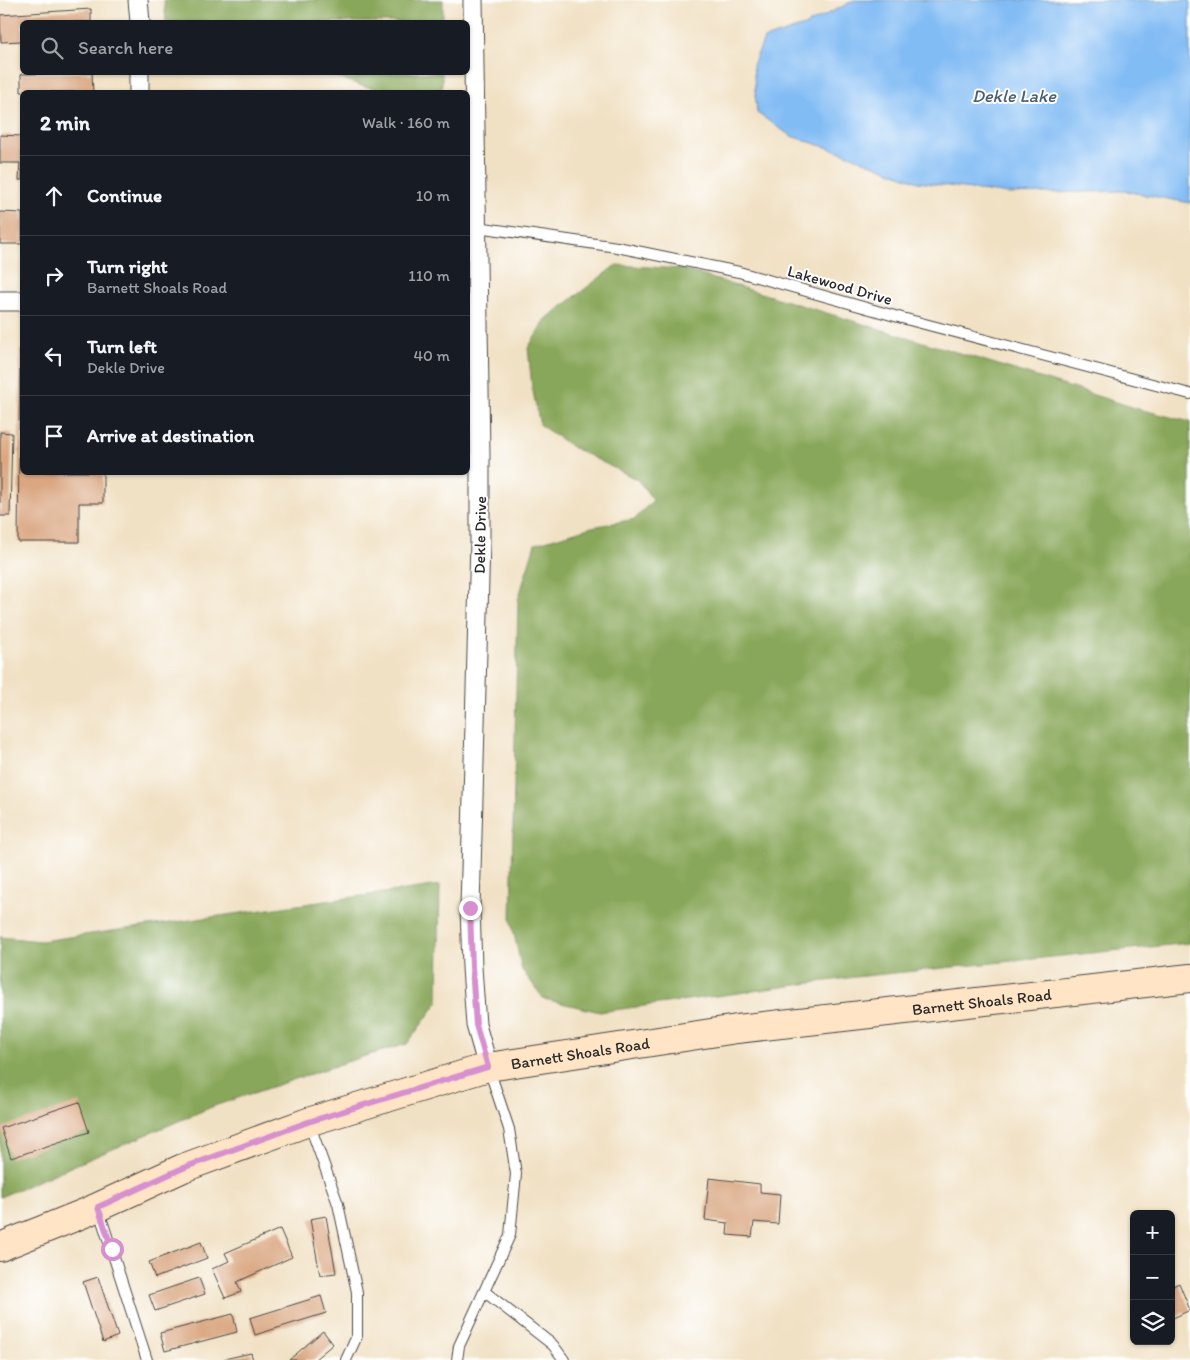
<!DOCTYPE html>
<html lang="en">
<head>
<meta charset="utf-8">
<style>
	:root { --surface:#171b24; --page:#20242c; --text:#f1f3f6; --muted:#9ea1a6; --line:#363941 }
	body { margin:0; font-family:Itim,sans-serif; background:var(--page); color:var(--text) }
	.controls { position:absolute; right:15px; bottom:15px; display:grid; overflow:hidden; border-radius:8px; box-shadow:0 1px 4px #0004 }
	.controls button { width:45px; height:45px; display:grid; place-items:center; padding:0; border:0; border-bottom:1px solid var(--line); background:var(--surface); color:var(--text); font:25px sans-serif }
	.stop { position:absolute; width:15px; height:15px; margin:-11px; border:4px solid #d690ce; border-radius:50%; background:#fff }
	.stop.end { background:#d690ce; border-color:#fff; box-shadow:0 1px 5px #0008 }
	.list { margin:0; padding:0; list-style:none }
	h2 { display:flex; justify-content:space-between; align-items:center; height:65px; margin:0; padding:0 20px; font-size:21px }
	h2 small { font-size:16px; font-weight:400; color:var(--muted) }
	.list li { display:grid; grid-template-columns:32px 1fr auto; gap:15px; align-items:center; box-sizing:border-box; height:80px; padding:0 20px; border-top:1px solid var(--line) }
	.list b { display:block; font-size:19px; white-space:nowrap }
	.list p { margin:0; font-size:16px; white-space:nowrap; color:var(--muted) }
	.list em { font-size:16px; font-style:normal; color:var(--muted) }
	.icon { flex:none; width:28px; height:28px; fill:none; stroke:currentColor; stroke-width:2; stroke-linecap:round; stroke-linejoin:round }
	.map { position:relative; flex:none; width:1190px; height:1360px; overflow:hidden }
	.search { position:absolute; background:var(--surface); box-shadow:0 1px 4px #0004; left:20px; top:20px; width:450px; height:55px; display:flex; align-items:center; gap:12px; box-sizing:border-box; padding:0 18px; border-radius:8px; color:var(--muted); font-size:19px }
	.panel { position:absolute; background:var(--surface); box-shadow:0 1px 4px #0004; left:20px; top:90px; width:450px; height:385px; border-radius:8px }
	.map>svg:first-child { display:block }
	.forest { fill:#89a75a; stroke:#5a6942 }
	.water { fill:#82bcf4; stroke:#567490 }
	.building { fill:#daa782 }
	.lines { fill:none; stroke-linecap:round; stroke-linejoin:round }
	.lane-casing { stroke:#494642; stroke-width:12 }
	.street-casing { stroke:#494642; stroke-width:21 }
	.secondary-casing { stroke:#494642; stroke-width:30 }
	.lane { stroke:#fff; stroke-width:10 }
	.street { stroke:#fff; stroke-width:19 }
	.secondary { stroke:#ffe4c6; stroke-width:28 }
	.route { stroke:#d690ce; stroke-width:6 }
	.labels { text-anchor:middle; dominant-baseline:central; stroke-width:4; stroke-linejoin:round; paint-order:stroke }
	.street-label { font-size:16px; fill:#2b2b2b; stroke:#fff }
	.water-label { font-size:18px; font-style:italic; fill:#495e71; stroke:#fff }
</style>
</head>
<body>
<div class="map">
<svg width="1190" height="1360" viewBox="0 0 1190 1360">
	<rect width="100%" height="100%" fill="#fff"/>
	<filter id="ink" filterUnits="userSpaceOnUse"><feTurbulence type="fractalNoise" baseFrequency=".02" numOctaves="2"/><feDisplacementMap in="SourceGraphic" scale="10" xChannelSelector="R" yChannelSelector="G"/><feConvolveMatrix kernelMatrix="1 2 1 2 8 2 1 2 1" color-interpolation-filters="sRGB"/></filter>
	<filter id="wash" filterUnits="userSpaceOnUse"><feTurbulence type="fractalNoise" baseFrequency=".0096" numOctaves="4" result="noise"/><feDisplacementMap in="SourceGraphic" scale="20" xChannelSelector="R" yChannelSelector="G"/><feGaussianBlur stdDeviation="1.12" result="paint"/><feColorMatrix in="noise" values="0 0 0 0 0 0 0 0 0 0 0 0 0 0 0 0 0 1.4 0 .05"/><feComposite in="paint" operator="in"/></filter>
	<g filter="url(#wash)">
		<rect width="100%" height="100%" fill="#f1e1c4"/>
		<!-- forest -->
		<path class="forest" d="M164,0H443V22H166Z
			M326,73H442V92H393L359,85Z
			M616,265L681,269L989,362L1135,408L1190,422V943L855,977L600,1012L544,999L522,970L511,920L518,600L535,544L592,527L635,519L653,500L638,480L574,448L540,425L532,387L528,348L546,319Z
			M440,885L438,1002L407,1044L362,1057L214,1106L0,1197V937L41,941Z"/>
		<!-- water -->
		<path class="water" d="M855,0H1190V203L1124,191L1009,194L918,182L841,152L791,136L757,113L753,65L764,39L804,26Z"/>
		<g id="blocks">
			<!-- building -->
			<path class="building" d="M91,9V22H22V41L1,42L0,15Z
				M92,73L93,92H21V74Z
				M0,135L22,136V180H19L20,163H0Z
				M0,212L22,213V244H0Z
				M20,350H22V472H103V503H79V542H18Z
				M0,432L12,433L10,516H0Z
				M79,1102L89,1132L11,1158L1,1128Z
				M709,1178L760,1184V1192L780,1194L778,1224L754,1222L752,1237L727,1235L728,1223L705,1220Z
				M326,1216L336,1273L320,1275L310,1219Z
				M280,1229L292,1257L237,1282L241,1292L225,1298L212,1269L229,1261L225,1253Z
				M201,1242L207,1258L155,1278L149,1262Z
				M98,1277L118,1336L103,1342L83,1282Z
				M199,1278L205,1294L155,1311L149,1295Z
				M1179,1283L1190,1310L1171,1319V1287Z
				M321,1296L326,1313L255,1335L250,1318Z
				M233,1314L237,1332L165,1351L160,1333Z
				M323,1331L333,1344L314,1360H289Z
				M251,1353L253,1360H224V1359Z"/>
		</g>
	</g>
	<g filter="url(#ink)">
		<use href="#blocks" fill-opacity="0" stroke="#494642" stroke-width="1"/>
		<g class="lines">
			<defs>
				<path id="lane" d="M477,227L617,247L739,272L902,318L1190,394
					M309,1123L338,1204L357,1292V1336L346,1360
					M98,1208L147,1360
					M485,1292L553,1345L564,1360
					M457,1360L459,1346L510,1235L516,1174L509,1129L489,1069"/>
				<path id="street" d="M138,0L140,22
					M473,0L480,454V541L470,908L472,967L476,1025L488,1067
					M139,92V72
					M0,301H22"/>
				<g id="secondary">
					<path id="s1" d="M0,1247L87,1212L183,1168L308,1122L488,1067L737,1029L1190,978"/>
				</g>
			</defs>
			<!-- lane casing -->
			<use href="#lane" class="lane-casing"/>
			<!-- street casing -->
			<use href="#street" class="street-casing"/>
			<!-- secondary casing -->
			<use href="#secondary" class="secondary-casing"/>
			<!-- lane -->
			<use href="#lane" class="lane"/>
			<!-- street -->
			<use href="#street" class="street"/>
			<!-- secondary -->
			<use href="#secondary" class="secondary"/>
		</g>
	</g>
	<g class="lines" filter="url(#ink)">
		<!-- route -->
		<path class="route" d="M112,1249L98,1207L183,1168L308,1122L488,1067L476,1025L472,967L470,908"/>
	</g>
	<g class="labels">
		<!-- street labels -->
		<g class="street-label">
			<text transform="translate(840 285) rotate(16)">Lakewood Drive</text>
			<text transform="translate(480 535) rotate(-89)">Dekle Drive</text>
			<text stroke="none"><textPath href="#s1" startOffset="1019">Barnett Shoals Road</textPath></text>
			<text stroke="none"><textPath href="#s1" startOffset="614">Barnett Shoals Road</textPath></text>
		</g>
		<!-- water labels -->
		<g class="water-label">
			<text x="1014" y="96">Dekle Lake</text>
		</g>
	</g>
</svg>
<div class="controls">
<button>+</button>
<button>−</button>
<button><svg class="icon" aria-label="layers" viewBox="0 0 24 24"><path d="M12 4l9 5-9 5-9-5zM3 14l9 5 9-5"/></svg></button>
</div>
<div class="stop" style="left:112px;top:1249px"></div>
<div class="stop end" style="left:470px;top:908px"></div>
<div class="search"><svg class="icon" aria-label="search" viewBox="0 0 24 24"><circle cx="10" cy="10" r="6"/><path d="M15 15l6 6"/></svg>Search here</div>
<section class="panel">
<h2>2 min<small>Walk · 160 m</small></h2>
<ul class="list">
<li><svg class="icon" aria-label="ahead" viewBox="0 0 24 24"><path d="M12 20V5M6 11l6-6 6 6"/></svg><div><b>Continue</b></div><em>10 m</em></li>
<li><svg class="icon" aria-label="right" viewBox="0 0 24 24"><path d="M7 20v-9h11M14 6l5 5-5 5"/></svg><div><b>Turn right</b><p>Barnett Shoals Road</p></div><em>110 m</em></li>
<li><svg class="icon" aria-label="left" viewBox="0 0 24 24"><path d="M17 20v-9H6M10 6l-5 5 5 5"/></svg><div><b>Turn left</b><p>Dekle Drive</p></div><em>40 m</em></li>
<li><svg class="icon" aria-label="arrive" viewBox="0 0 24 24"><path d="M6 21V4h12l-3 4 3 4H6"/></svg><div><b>Arrive at destination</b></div></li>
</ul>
</section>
</div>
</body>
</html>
